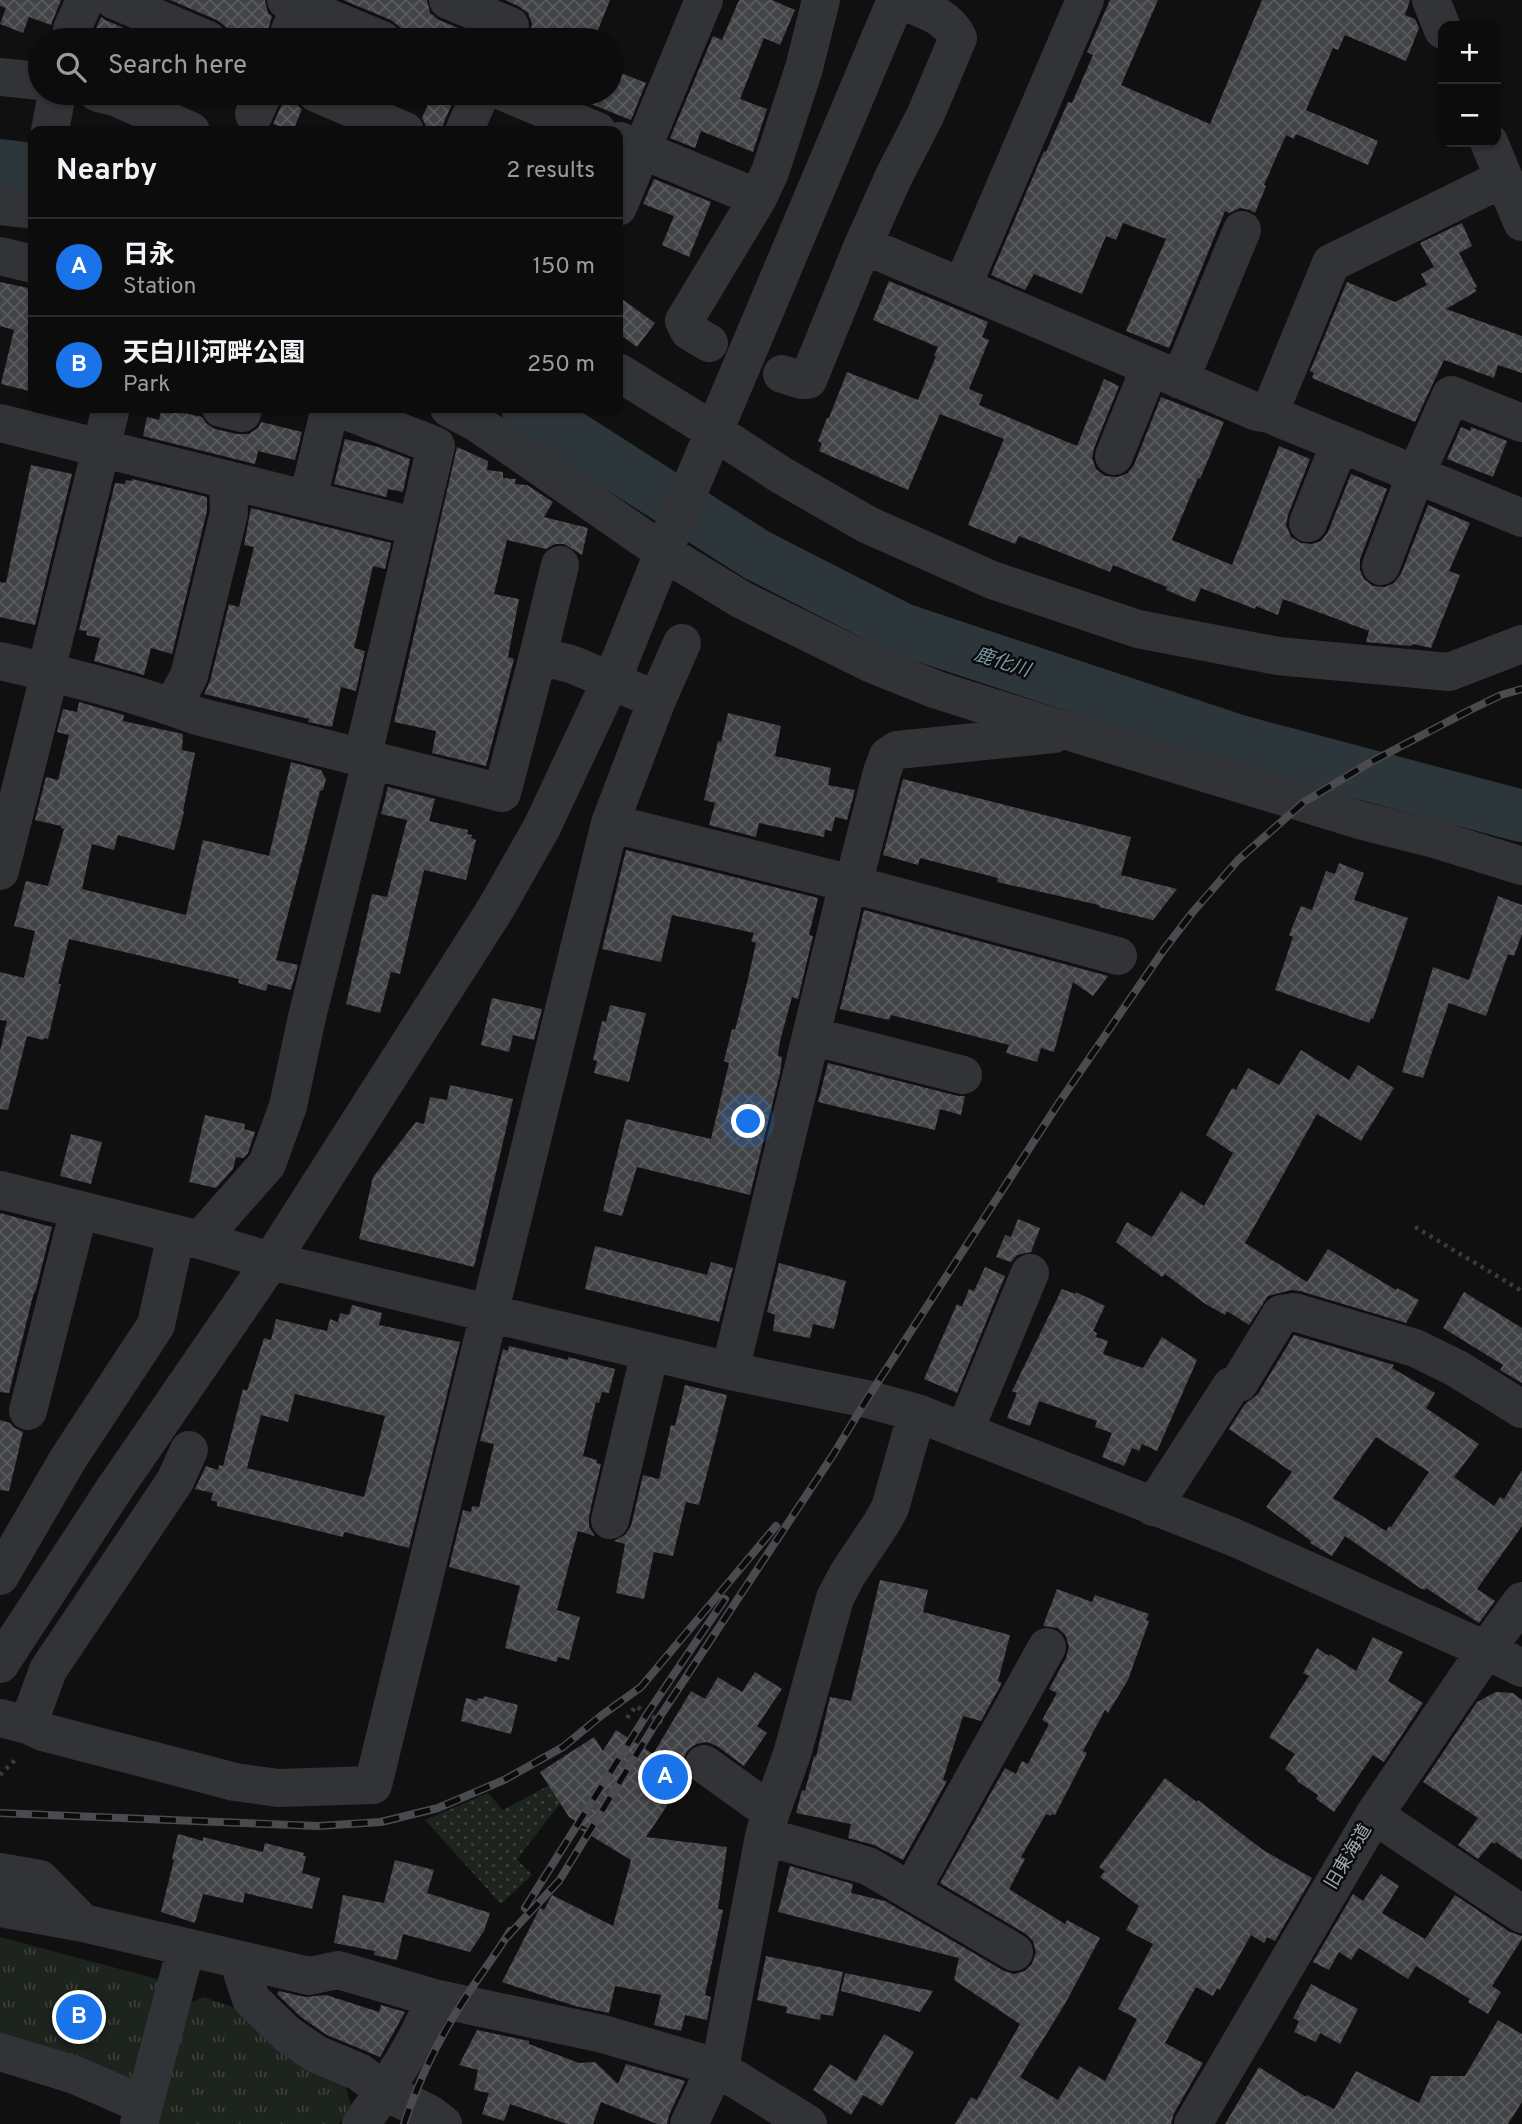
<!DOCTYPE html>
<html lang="en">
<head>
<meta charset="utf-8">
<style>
	:root { --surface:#0c0c0d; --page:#1a1a1b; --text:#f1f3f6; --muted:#9a9b9d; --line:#2c2c2e; --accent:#1a73e8 }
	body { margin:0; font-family:Overpass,"Noto Sans JP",sans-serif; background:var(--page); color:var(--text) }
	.controls { position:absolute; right:21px; top:21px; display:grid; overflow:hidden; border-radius:14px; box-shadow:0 2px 5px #0004 }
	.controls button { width:63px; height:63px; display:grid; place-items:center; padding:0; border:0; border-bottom:2px solid var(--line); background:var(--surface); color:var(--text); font:35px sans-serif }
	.you { position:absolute; left:749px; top:1122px; width:24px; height:24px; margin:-18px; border:5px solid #fff; border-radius:50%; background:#1a73e8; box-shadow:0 0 0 10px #1a73e833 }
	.badge { display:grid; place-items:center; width:46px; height:46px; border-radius:50%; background:var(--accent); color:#fff; font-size:23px; font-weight:700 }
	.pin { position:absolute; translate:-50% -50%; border:4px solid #fff; box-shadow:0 2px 7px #0006 }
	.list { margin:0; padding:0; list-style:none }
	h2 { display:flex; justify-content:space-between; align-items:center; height:91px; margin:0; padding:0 28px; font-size:30px }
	h2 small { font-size:23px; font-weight:400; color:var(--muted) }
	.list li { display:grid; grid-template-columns:46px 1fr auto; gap:21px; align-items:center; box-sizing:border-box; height:98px; padding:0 28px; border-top:2px solid var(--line) }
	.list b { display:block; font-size:26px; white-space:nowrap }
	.list p { margin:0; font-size:23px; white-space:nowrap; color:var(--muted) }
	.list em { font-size:23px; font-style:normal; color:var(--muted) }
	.icon { flex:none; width:38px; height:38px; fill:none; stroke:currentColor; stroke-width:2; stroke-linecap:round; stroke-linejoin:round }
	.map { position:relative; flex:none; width:1522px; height:2124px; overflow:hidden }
	.search { position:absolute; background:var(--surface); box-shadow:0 2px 5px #0004; left:28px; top:28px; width:595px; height:77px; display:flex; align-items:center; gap:18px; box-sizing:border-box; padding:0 24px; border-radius:38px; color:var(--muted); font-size:26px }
	.panel { position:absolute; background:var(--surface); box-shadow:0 2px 5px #0004; left:28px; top:126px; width:595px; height:287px; border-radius:14px }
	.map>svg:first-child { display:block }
	.grass { fill:url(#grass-dots) }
	.park { fill:url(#park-tufts) }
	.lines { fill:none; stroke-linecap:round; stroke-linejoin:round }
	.river { stroke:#2d363a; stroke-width:52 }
	.building { fill:url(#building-cross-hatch); fill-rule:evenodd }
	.path { stroke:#383a3d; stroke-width:4.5; stroke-dasharray:3.5 5; stroke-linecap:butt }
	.minor { stroke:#323336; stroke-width:38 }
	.rail-casing { stroke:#494b4f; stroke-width:8 }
	.rail { stroke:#0b0b0c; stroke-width:5; stroke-dasharray:16; stroke-linecap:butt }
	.minor-bridge { stroke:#323336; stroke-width:38 }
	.labels { text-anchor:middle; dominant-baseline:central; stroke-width:5; stroke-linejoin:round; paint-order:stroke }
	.street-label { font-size:18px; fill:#a3a9b1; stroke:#0b0b0c }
	.water-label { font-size:19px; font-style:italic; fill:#7d9aa9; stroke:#0b0b0c }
</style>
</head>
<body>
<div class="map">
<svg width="1522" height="2124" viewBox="0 0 1522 2124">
	<defs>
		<pattern id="grass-dots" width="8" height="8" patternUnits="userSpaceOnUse" patternTransform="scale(1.75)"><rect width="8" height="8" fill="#1d231d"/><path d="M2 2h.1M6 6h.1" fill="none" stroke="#3b403b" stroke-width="1.8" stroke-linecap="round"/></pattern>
		<pattern id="park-tufts" width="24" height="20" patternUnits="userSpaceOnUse" patternTransform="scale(1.75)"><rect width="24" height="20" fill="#1d231d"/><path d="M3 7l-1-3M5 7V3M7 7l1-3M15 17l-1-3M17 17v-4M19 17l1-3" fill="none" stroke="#3b403b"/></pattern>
		<pattern id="building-cross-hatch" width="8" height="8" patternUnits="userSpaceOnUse" patternTransform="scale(1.75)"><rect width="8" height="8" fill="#424347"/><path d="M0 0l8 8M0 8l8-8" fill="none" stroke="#5a5b5f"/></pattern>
	</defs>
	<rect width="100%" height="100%" fill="#101011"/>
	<!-- grass -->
	<path class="grass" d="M557,1781L569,1792L517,1859L532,1875L501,1904L425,1820L488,1793L503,1810Z"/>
	<!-- park -->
	<path class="park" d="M0,1937L157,1979L164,1993L138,2083L0,2040Z
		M203,1997L241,2010L345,2085L351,2105L339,2124H153L189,2004Z"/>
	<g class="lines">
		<!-- river -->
		<path class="river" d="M0,165L33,169
			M527,408L757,555L902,629L1239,741L1522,816"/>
	</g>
	<!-- building -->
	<path class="building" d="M0,0H61L51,25L29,17L23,33L0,24L6,8L0,6Z
		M170,0H265L268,13L272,16L265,40H229L226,27L217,20Z
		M343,0H427L430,13L439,20L487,40H403L400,27L391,20Z
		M505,0H610L594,40H526L530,34L532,24L528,13L518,6Z
		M739,0H772L795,10L780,45L764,38L740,99L767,109L753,152L701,131L695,148L670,138L713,36L722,40Z
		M1110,0H1158L1121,85L1210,124L1262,0H1410L1405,15L1415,19L1419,28L1406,61L1345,35L1338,50L1333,48L1306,110L1378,141L1368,165L1296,134L1294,139L1286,135L1264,185L1266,186L1255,213L1250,210L1240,208L1229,213L1225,211L1169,348L1126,331L1166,239L1123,223L1116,240L1106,236L1082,294L1034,274L1025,290L991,275L1044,151L1046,152L1068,102L1072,103L1093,55L1087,52Z
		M101,17L105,20L153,40H97L92,38Z
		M611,69L646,83L631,120L566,94L611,93Z
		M284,93H295L298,106L302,109L293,131L273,124L283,102Z
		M433,93H457L444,122L442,131H434L427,128L422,118Z
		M654,179L711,202L689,257L662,245L674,216L643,204Z
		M1462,223L1472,246L1459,253L1477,287L1474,288L1477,291L1446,309L1522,336V373L1498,365L1494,378L1444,360L1415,422L1312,378L1314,373L1310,371L1347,282L1395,302L1427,285L1421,274L1434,267L1420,243Z
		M889,281L988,322L982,337L989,340L969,389L983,395L979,405L1077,446L1104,379L1119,386L1094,448L1092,458L1096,469L1105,476L1118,477L1128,473L1134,465L1161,397L1224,422L1200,479L1198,478L1172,540L1232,565L1279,446L1310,459L1288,515L1286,525L1291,537L1301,543L1312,544L1321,541L1328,532L1351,474L1387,489L1360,559V570L1364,579L1373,586L1385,587L1394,583L1401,574L1428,505L1470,523L1449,571L1460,575L1431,648L1414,644L1410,646L1366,642L1369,631L1283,599L1278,615L1256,606L1255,609L1201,588L1195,602L1166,590L1167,587L1113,565L1110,572L1019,536L1015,544L968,525L1004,439L940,414L908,490L819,451L822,443L818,441L827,418H829L847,372L918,400L936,356H934L938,347L873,320Z
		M0,282L33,289V392L1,384L14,330L0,326Z
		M618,296L655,323L637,347L618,333Z
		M162,408L202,417L207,424L215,429L237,434H249L258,428L261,422L302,432L295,460L258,451L255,464L143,436L147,417L159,420Z
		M1461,427L1470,431L1471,427L1507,441L1493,477L1447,459Z
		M345,439L378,447L410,459L403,492L388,489L386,497L334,484Z
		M457,447L488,461L487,470L503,472V478L516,479L515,484L527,485L553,502L544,517L588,528L582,555L564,544H555L546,549L507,540L494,594L519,599L508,657L514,659L486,766L432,753L436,731L394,722Z
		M31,465L72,474L35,625L0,617V582L6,583Z
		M132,479L207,497V511L172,654L151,648L144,675L94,661L100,638L86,635L87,631L79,630L115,483L125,484L126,480L132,481Z
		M251,508L391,543L385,569L373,566L354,648L365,651L356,691L341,687L332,727L308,722L309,719L204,694L210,681L229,604L239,607L254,547L244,545Z
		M79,702L124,715L123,721L183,734L182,750L195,753L183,811L184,812L174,850L118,835L114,850L92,844L82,889L186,915L203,840L269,856L291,762L321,770L326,779L323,790L320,791L276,960L298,965L291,990L268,984L266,991L238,983L239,979L69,939L58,984H61L48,1039L44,1038L43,1040L27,1036L8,1110L0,1109V1051L7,1021L0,1020V972L24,978L35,931L14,926L26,881L48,886L64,829L61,828V826L35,820L46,777L58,780L69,735L57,732L63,709L77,712Z
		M728,713L781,726L775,756L831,768L828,785L855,790L847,820L835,817L832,831L825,830L824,837L759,823L756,837L709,825L715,803L704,800L718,741L721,742Z
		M903,779L1131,837L1121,875L1177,889L1153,920L1099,907V905L997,882L998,878L920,858L918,865L883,855Z
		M388,787L435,799L429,821L468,830L467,834L472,835L471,838L476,840L466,880L424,870L400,974L391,972L380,1013L346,1004L372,894L387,897L407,820L381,814Z
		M626,850L818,898L809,935L813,936L798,999L792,997L780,1041L778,1056L782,1057L780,1073L750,1195L637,1167L622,1216L603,1211L626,1119L711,1139L729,1063L724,1061L732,1029L735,1030L747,983L756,943L751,941L754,933L672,915L661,962L602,949Z
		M1339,863L1364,873L1354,900L1408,918L1373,1019L1371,1018L1369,1023L1275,990L1293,937L1289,935L1301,906L1312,910L1326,871L1335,874Z
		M1498,896L1522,905V934L1514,956L1508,954L1486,1016L1449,1003L1423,1078L1402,1072L1433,967L1469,980Z
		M864,910L1108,976L1093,996L1073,982L1054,1052L1041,1048L1037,1062L1006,1053L1009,1045L891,1015L889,1020L840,1009Z
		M492,998L542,1009L534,1040L513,1035L509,1052L481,1045Z
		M610,1005L646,1013L629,1082L594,1073L597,1061L593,1060L602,1021L606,1022Z
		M1301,1050L1349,1080L1358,1065L1394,1088L1361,1141L1317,1114L1245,1243L1307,1282L1328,1249L1396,1290L1397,1288L1419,1300L1406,1323L1300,1291L1291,1290L1268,1296L1249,1325L1227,1311L1225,1315L1204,1303L1165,1274L1162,1277L1116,1242L1127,1222L1152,1237L1181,1191L1204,1206L1233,1153L1206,1135L1232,1088L1236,1090L1248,1068L1279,1085Z
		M828,1063L958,1096H965L961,1115L940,1109L935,1130L818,1102Z
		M450,1085L513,1099L474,1267L359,1239L373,1177L416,1122L424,1124L430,1097L447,1100Z
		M205,1115L245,1124L244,1129L255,1132L248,1153L243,1158L236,1157L233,1169L216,1188L189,1182Z
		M71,1134L102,1142L91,1184L60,1176Z
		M0,1213L52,1227L35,1293L34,1292L9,1393L0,1392Z
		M1018,1219L1040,1228L1031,1252L1017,1255L1011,1262L996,1257L1005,1235L1011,1237Z
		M595,1246L707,1275L711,1262L733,1268L719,1322L585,1289Z
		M779,1263L846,1281L834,1329L813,1324L810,1338L773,1331L775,1315L767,1312Z
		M985,1267L1005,1276L957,1393L924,1379L957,1304L962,1307L969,1289L974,1291Z
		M1062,1289L1075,1294L1076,1292L1105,1306L1093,1331L1097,1333L1096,1337L1108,1341L1103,1354L1143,1368L1162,1337L1197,1360L1157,1451L1142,1444L1139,1451L1132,1448L1124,1466L1102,1457L1112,1433L1095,1427L1097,1421L1039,1401L1030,1426L1007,1418L1017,1393L1012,1391Z
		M1464,1292L1522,1328V1383L1500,1370L1503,1365L1443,1328Z
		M352,1305L382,1313L379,1325L460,1342L409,1548L344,1532L343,1537L217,1506V1502L211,1500L213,1493L195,1489L206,1466L218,1470L219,1465L223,1466L243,1389L247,1391L264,1338L271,1340L276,1319L327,1331L330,1319L338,1322L340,1313L349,1315ZM295,1394L385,1416L364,1497L247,1468L261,1415L288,1422Z
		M1294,1335L1394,1365L1392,1368L1435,1393L1426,1408L1479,1444L1454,1477L1494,1506L1500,1497L1504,1499L1522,1470V1526L1477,1589L1495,1601L1479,1623L1426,1588L1425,1590L1420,1588L1345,1536L1332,1556L1310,1543L1311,1541L1266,1507L1292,1472L1229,1429L1245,1404L1258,1394ZM1376,1437L1429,1472L1391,1527L1389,1526L1386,1531L1333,1498Z
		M509,1346L568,1360V1357L615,1369L609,1393L602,1392L599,1403L596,1402L583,1456L597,1460L596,1463L601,1464L589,1516V1527L595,1536L578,1531L557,1610L580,1617L569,1660L558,1657L557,1662L505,1648L520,1586L449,1567L463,1510L471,1512L472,1506L479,1507L494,1444L480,1441L503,1349L508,1351Z
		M685,1385L727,1395L699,1505L686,1502L673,1556L654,1552L644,1599L616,1593L625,1544L614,1541L625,1535L631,1526L643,1475L659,1479L671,1425L675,1426Z
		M0,1420L10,1423L13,1427L23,1432L9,1491L0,1490Z
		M880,1580L928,1590L923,1612L1010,1635L998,1681L1002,1683L981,1721L963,1716L943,1780L947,1781L903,1860L874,1845L848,1838L851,1824L796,1813L802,1790L805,1791L814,1756L816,1757L830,1697L851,1701Z
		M1057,1589L1092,1602L1095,1595L1149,1614L1146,1620L1149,1621L1128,1680L1108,1713L1105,1710L1083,1751L1087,1753L1055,1815L1052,1814L1051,1816L1046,1814L1021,1857L1025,1859L1009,1889L1065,1924L1067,1920L1100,1938L1066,2002L1020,2077L1058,2100L1079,2066L1105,2081L1137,2019L1118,2009L1153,1944L1126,1930L1139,1906L1100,1877L1105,1871L1099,1867L1165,1778L1197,1802L1198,1800L1263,1850L1312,1878L1275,1941L1267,1937L1264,1943L1251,1935L1220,1990L1217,1988L1213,1996L1196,1987L1165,2043L1203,2063L1174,2113L1171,2124H955L971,2097L977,2100L1020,2024L954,1980L959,1958L778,1912L790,1866L853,1884L851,1893L885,1901L1004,1971L1014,1974L1025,1971L1032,1964L1036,1952L1033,1941L1026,1934L940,1883L1005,1768L1016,1774L1022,1761L1028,1764L1049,1724L1042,1720L1057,1693L1049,1689L1066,1658L1069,1647L1066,1636L1058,1628L1043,1626Z
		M1373,1637L1403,1652L1388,1681L1423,1703L1384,1762L1373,1755L1334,1812L1316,1799L1318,1795L1298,1782L1295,1777L1285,1769L1295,1754L1269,1737L1309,1676L1303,1673L1317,1648L1329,1656L1330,1654L1356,1671Z
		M755,1672L782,1689L757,1726L767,1733L744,1766L717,1746L707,1742L696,1744L687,1751L682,1763L687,1776L646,1837L727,1847L718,1909L723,1910L705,1995L711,1997L707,2020L685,2015L681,2031L654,2025L661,1995L615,1986L609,2013L575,2006L502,1982L540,1908L544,1910L552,1895L613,1926L631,1860L578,1828L590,1830L569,1817L540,1772L594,1737L603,1751L616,1730L653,1754L691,1691L705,1699L718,1677L742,1692Z
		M1496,1692L1513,1693L1522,1700V1860L1496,1842L1495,1844L1492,1842L1478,1859L1458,1845L1478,1818L1423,1782L1477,1702Z
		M484,1696L518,1705L511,1734L461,1721L466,1698L477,1701L478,1698L483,1699Z
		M178,1834L203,1841V1837L263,1852L265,1843L304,1853L303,1856H306L302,1873L320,1878L312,1909L245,1893L243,1903L203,1894L195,1923L161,1912L174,1860L172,1859Z
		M395,1860L434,1870L427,1893L490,1913L484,1931L470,1952L403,1934L397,1960L374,1955L375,1951L334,1943L343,1895L384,1903Z
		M1381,1874L1399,1886L1382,1913L1425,1939L1455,1895L1510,1932L1522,1936V1939L1492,1986L1501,1992L1488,2014L1468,2002L1470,1999L1416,1966L1408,1979L1359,1948L1351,1960L1339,1952L1329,1970L1313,1962L1353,1894L1363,1901Z
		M766,1956L843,1972L833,2016L821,2014L820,2020L786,2013L787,2007L757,2000Z
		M845,1973L933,1991L920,2012L841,1991Z
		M1311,1984L1358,2009L1340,2044L1320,2033L1316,2042L1294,2032L1299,2021L1293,2018Z
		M279,1991L305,1997L326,1995L379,2012L381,2005L405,2012L380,2057L327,2035L301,2017L277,1994Z
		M1498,2020L1522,2034V2102L1508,2124H1225L1259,2067L1306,2097L1307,2095L1334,2109L1356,2071L1419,2103L1431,2076H1465Z
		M477,2030L529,2041V2044L579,2063L595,2062L618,2084L626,2064L685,2081L669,2115L667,2124H657L601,2102L593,2124H567L510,2104L504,2121L482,2114L489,2093L474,2090L478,2070L459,2065Z
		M884,2034L914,2052L882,2106L863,2095L851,2115L813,2090L830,2064L856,2081Z"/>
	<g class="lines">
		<!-- path -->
		<path class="path" d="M1415,1227L1522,1291
			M627,1718L636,1706L665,1725
			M0,1775L17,1758"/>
		<!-- minor -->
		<path class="minor" d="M114,0L208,40
			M286,0L382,40
			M448,0L510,26
			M1431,0L1443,30
			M72,29L85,0
			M286,40L303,0
			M0,77L40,81
			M98,93L115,97L191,131
			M316,93L405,131
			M506,93L597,131
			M254,114L263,93
			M50,131L57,93
			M464,131L481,93
			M620,141L758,198
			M1489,142L1522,222
			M0,206L33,210
			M618,207L704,0
			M863,245L1257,412L1269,414L1522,518
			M0,256L33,264
			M962,287L1085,0
			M709,343L689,331L684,321L758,198L770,172L804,68L821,0
			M618,372L715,432L781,475L868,525L992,580L1138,629L1278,656L1449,672L1522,644
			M782,374L801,380H808L863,245L894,176L925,116L958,38C947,15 923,10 900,0
			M1180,380L1242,230
			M221,408L242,413L243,408
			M339,408L436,446L362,759
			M449,408L477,423L663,552L742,600L872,664L937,690L1070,732L1363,821L1435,839L1522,866
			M1269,414L1331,263L1504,178
			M0,423L417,527
			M1114,456L1150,367
			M311,486L330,408
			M1308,523L1340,443
			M1381,566L1416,474L1451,395L1522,423
			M538,656L560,565
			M0,661C66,676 133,692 197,716L502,793L538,656L571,664L657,700L610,823L373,1785L278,1788L235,1782L43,1732L28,1725L0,1718
			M619,663L667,543L896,0
			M46,671L111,408
			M657,700L682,643
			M172,707L189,676L229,513L228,480
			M610,823L848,883L730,1371
			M0,871L50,672
			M848,883L1118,956
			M853,885L882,772L888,756L897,750L1054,734
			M811,1036L963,1075
			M0,1190L200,1240L271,1261L730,1371L867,1399L917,1413
			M200,1240L267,1164L288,1106L307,1017L371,761
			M28,1411L79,1210
			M964,1432L1030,1273
			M113,1491L271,1261L496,908L542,827
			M1153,1507L1231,1386L1239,1383L1281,1314L1294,1312L1415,1348L1456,1368L1522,1409
			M610,1520L650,1352
			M0,1576L68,1459L156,1325L176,1234
			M28,1725L48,1670L175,1481L189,1450
			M704,1764L771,1812
			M1374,1815L1522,1914
			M764,1836L868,1866L1014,1952
			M0,1872L40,1879L83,1923
			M911,1891L1047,1647
			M0,1908L83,1923L309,1976L338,1970L434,1998L603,2034L716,2067L808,2124
			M238,1960L251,1999L287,2034L316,2054L359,2072L384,2091L430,2114L443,2124
			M0,2052L75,2075L144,2105
			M720,2068L764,1836L771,1812L792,1754L835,1598L847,1575L881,1524L890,1508L917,1413L1233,1537L1486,1650L1522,1668
			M139,2124L186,1948
			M361,2124C388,2085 419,2043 434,1998
			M689,2124L716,2067
			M1193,2124L1374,1815L1486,1650L1522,1601"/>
		<defs>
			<path id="rail" d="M0,1813L318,1826L381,1822L438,1808L504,1780L563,1747L602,1715L641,1687L776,1526
				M525,1908L647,1714L725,1599
				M506,1938L559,1881L657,1721L833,1455L867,1399L1058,1104L1163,951L1192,913L1238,860L1304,802L1369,763L1470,710L1501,695L1522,689
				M404,2124C418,2082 438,2040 462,2003C477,1979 495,1956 510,1931"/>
		</defs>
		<!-- rail casing -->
		<use href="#rail" class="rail-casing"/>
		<!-- rail -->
		<use href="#rail" class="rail"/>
		<!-- minor-bridge -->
		<path class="minor-bridge" d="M542,827L619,663
			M0,1664L113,1491"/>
	</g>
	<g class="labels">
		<!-- street labels -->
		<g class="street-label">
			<text transform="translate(1349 1857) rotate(-59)">旧東海道</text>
		</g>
		<!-- water labels -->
		<g class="water-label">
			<text transform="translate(1002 663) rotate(18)">鹿化川</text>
		</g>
	</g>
</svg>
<div class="controls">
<button>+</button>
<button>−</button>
</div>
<div class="you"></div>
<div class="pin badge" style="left:665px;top:1777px">A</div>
<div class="pin badge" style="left:79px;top:2017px">B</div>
<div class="search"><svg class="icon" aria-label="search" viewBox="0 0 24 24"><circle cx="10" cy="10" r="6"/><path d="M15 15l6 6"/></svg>Search here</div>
<section class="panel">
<h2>Nearby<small>2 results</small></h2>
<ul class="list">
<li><span class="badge">A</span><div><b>日永</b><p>Station</p></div><em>150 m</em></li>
<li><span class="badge">B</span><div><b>天白川河畔公園</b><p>Park</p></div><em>250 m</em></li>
</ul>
</section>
</div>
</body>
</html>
